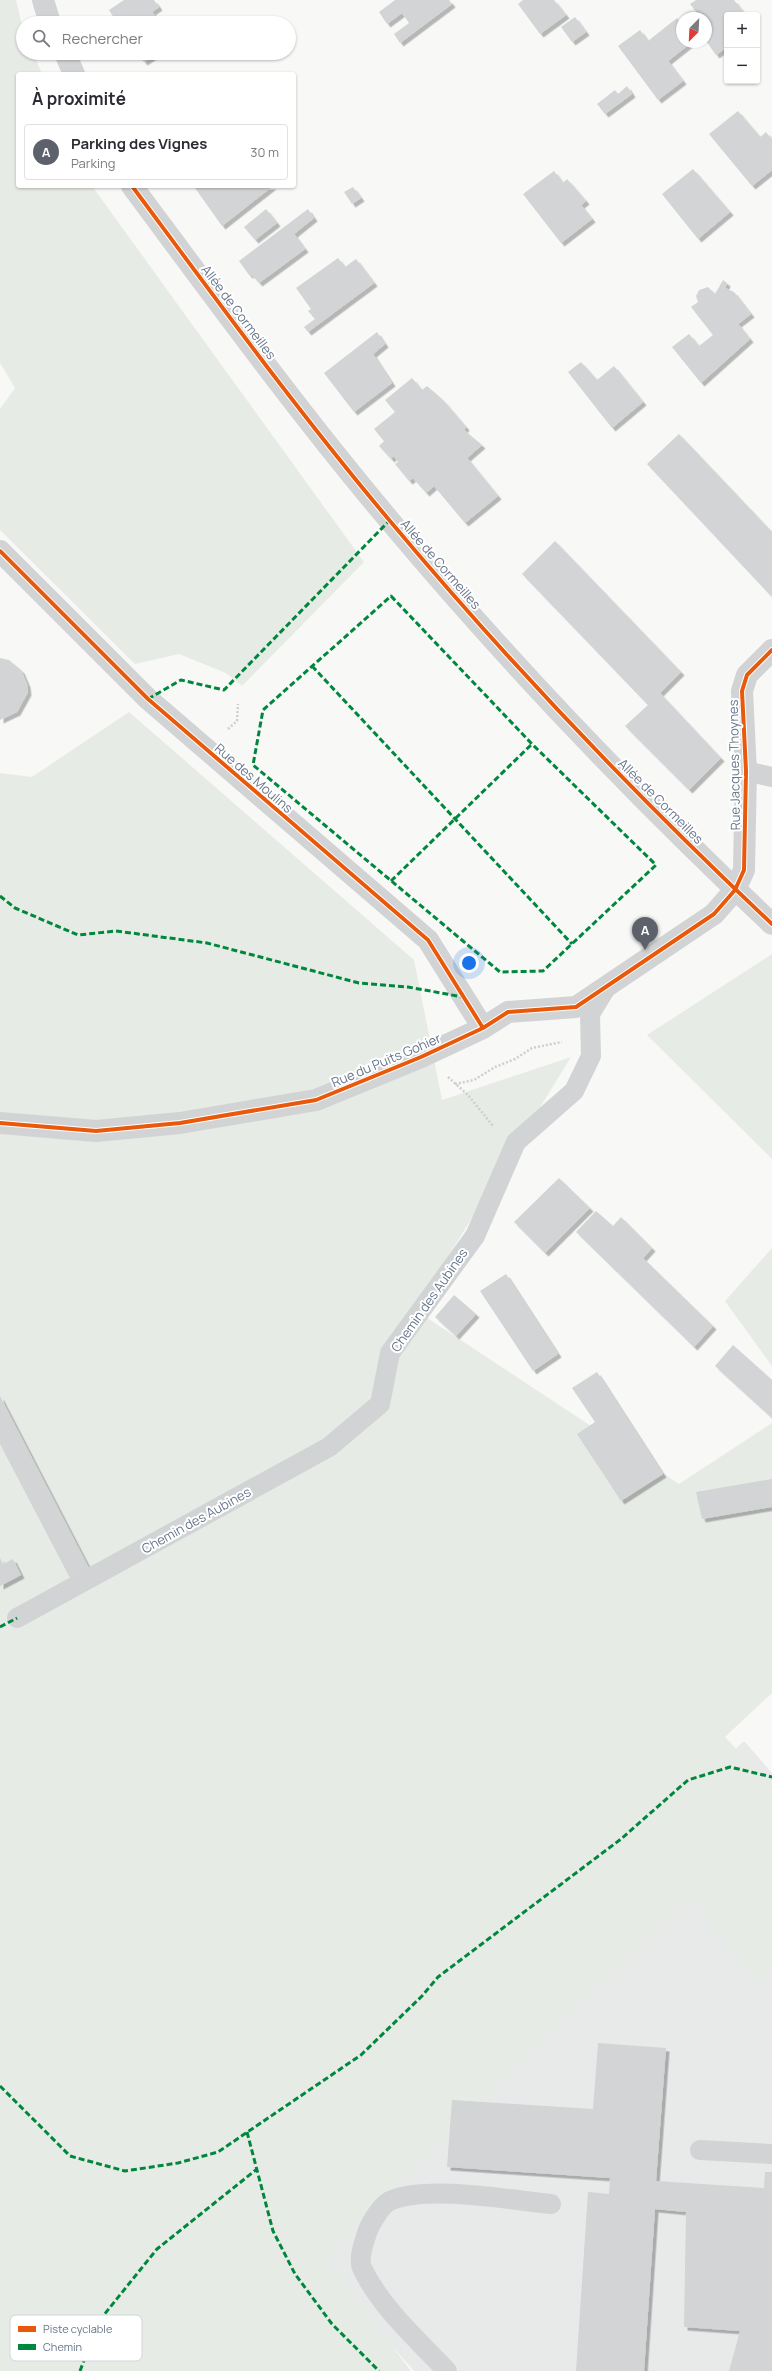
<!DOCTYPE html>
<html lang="fr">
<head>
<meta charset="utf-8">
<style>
	:root { --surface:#fff; --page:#f7f7f7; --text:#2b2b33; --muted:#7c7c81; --line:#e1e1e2; --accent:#5c616b }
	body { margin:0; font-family:Manrope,sans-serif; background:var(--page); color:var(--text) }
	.controls { position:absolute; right:12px; top:12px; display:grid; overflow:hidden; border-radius:4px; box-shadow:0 1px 3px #0004 }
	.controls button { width:36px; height:36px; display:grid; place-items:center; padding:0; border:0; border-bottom:1px solid var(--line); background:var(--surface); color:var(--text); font:20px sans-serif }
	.compass { position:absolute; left:676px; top:12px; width:36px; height:36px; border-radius:50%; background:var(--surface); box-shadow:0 1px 3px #0004; rotate:204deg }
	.you { position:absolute; left:469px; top:963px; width:14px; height:14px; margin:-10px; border:3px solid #fff; border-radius:50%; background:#1a73e8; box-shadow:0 0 0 6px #1a73e833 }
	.badge { display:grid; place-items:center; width:26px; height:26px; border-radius:50%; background:var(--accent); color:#fff; font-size:13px; font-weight:700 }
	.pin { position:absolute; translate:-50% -33px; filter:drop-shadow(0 1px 2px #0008) }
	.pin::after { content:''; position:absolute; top:21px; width:14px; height:12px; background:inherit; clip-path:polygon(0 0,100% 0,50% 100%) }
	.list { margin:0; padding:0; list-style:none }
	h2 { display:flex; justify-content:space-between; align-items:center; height:52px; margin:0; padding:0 16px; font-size:17px }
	h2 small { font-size:13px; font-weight:400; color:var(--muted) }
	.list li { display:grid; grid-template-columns:26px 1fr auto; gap:12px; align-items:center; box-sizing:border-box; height:56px; margin:0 8px 8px; padding:0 8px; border:1px solid var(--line); border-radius:4px }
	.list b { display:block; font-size:15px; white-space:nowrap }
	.list p { margin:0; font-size:13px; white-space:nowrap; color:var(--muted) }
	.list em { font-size:13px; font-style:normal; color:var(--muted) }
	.icon { flex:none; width:22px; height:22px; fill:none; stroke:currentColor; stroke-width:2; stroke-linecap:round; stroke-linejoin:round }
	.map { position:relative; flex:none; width:772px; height:2371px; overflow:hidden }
	.search { position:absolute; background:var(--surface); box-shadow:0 1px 3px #0004; left:16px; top:16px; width:280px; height:44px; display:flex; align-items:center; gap:10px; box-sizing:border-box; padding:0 14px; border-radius:22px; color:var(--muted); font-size:15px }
	.panel { position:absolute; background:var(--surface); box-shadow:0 1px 3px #0004; left:16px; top:72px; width:280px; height:116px; border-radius:4px }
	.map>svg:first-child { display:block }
	.built { fill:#e8e9e9 }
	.green { fill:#e7ebe5 }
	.building { fill:#d3d4d5; filter:url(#shadow) }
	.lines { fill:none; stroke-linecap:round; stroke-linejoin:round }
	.path { stroke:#cecfd1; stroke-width:2.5; stroke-dasharray:2 2; stroke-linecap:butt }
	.service { stroke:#d2d3d4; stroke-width:20 }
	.minor { stroke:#d2d3d4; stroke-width:22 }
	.quiet { stroke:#00873e; stroke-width:3; stroke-dasharray:6 3; stroke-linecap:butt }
	.cycleway-casing { stroke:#fff; stroke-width:6 }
	.cycleway { stroke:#e8590c; stroke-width:4 }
	.labels { text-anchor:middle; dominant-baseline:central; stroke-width:4; stroke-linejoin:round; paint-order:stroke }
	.street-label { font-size:13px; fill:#66758a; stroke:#fff }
	.key { fill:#fff; stroke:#d1d6dc; stroke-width:1 }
	.key-label { font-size:11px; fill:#66758a }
</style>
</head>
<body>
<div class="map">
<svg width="772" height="2371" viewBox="0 0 772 2371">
	<defs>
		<filter id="shadow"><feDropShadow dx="3.5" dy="3.5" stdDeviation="0" flood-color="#0004"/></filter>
	</defs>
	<rect width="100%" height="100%" fill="#f8f8f7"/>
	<!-- built -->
	<path class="built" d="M744,1741L772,1773V2371H414L254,2191Z"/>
	<!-- green -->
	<path class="green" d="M0,0H16L23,29V53H33L42,74H18V186H92L364,562L242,686L226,673L179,654L135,664L0,530V409L15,388L0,363Z
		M129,712L414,960L442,1100L571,1057L415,1310L679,1484L772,1423V1693L725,1737L772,1787V1966L758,1983L690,1897L323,2256L411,2371H0V773L32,777Z
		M772,954V1159L647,1035Z
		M772,1248V1366L725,1301Z"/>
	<!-- building -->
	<path class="building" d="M124,0H154L159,7L152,12L160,23H117L109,10Z
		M395,0H449L452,4L400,43L394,34L409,23L402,13L387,24L379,12Z
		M523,0H554L566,15L540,34L518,4Z
		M696,0H734L746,15H727V47L716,55L706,41V30L708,28L706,18H701L690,4Z
		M575,17L586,32L572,42L561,27Z
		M677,18L682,24V42H692L668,61L683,81L658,100L618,46L640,30L648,41Z
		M137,53H158L144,62Z
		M627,86L632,94L605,114L597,104L615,90L618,94Z
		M738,111L760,137L766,132L772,140V170L752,186L709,134Z
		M693,169L730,212L698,239L662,194Z
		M554,171L563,183L567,179L586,201L581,205L592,219L561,243L523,194Z
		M197,186H273L222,226L195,188Z
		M353,187L361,198L352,204L344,192Z
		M266,209L277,223L255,240L244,227Z
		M308,209L314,218L294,234L305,249L259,283L251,274L249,275L239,261Z
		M338,258L345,267L356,259L374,283L308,332L304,327L315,319L308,311L311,309L296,288Z
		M723,280L727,283L725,288L734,292L751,314L738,324L750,339L701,383L672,347L689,334L699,346L713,335L691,307L698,302L696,296L699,290L708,287L715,294Z
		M377,332L385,344L373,354L392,383L354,412L324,373Z
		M581,362L597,380L614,366L643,402L612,428L568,372Z
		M412,378L422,390L427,386L442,399L466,427L464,430L482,445L467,458L498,496L465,523L434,486L426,493L413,478L409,481L395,464L398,462L394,456L391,459L379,446L384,441L374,429L395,412L385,400Z
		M679,434L772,532V597L647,464Z
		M555,541L681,672L660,693L721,758L689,790L625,726L648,705L522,574Z
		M0,658L9,660L21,670L27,684L28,692L17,712L0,720Z
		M559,1178L590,1208L545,1253L514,1222Z
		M596,1211L613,1226L621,1217L652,1248L643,1258L713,1326L694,1347L576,1232Z
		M506,1274L558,1354L533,1371L480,1291Z
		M454,1295L476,1314L456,1336L435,1317Z
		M733,1345L772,1380V1418L715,1366Z
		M597,1372L663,1474L621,1501L577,1434L595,1422L572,1388Z
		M0,1396L90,1570L71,1580L0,1444Z
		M772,1479V1507L702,1519L696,1492Z
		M0,1558L3,1564L13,1559L21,1575L0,1586Z
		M598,2043L666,2048L656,2181L764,2188L765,2172H772V2371H729L740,2331L684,2327L686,2212L655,2209L644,2371H576L588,2192L609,2194L610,2178L447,2167L452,2100L593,2109Z"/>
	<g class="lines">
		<!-- path -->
		<path class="path" d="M228,729L237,721L238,704
			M448,1077L468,1095L493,1126
			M455,1084L474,1080L495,1067L515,1059L532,1048L562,1042"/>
		<!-- service -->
		<path class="service" d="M746,771L772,777
			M17,1618L329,1447L380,1404L390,1353L475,1236L516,1142L574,1091L591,1056L590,1014L607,986
			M700,2150L772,2154
			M447,2371C418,2340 381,2308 362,2268C358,2259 364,2242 367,2233C370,2224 382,2203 392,2200C431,2185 509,2200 551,2204"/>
		<!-- minor -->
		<path class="minor" d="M43,0L50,23
			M65,53L74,74
			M132,186C216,299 299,413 390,521C509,663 637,797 772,924
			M0,551L148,699L428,940L483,1028
			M0,1123L96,1131L180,1123L316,1100L421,1057L483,1028L508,1012L576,1007L714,914L735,890L744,870L746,771L742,691L747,675L772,650"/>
		<!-- quiet -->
		<path class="quiet" d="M391,596L532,744L656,865L543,971L500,972L253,765L263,710Z
			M312,666L572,944
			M148,699L181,680L224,690L389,521
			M391,881L532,744
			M0,896L15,908L78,935L116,931L207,943L359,983L408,987L463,997
			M0,1627L17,1618
			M0,2086L70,2156L125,2171L178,2163L218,2152L361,2055L422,1996L438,1977L621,1839L688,1780L730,1767L772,1777
			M247,2132L273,2231L295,2274L332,2324L379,2371
			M80,2371L99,2321L157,2249L257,2169"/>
		<defs>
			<path id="cycleway" d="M132,186C216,299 299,413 390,521C509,663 637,797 772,924
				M0,551L148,699L428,940L483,1028
				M0,1123L96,1131L180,1123L316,1100L421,1057L483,1028L508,1012L576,1007L714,914L735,890L744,870L746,771L742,691L747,675L772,650"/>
		</defs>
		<!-- cycleway casing -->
		<use href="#cycleway" class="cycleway-casing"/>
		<!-- cycleway -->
		<use href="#cycleway" class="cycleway"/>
	</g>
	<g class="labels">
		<!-- street labels -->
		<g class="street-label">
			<text transform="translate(239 312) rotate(53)">Allée de Cormeilles</text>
			<text transform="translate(441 564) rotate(49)">Allée de Cormeilles</text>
			<text transform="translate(734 765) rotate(-91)">Rue Jacques Thoynes</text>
			<text transform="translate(254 778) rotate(41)">Rue des Moulins</text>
			<text transform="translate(661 801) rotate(45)">Allée de Cormeilles</text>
			<text transform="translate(386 1060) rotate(-23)">Rue du Puits Gohier</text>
			<text transform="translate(429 1300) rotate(-55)">Chemin des Aubines</text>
			<text transform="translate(196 1520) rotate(-29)">Chemin des Aubines</text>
		</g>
	</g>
	<!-- legend -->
	<rect x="10" y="2315" width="132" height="46" rx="6" class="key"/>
	<rect x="18" y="2326" width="18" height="6" fill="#e8590c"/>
	<rect x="18" y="2344" width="18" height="6" fill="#00873e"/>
	<g class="key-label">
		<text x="43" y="2333">Piste cyclable</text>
		<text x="43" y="2351">Chemin</text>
	</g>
</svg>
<div class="controls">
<button>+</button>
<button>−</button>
</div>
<svg class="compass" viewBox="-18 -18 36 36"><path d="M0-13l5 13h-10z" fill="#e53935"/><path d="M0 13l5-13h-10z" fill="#7c7c81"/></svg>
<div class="you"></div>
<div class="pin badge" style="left:645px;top:950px">A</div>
<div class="search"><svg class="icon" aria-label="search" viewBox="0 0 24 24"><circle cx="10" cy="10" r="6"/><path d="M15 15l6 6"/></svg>Rechercher</div>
<section class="panel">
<h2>À proximité<small></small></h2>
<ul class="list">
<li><span class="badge">A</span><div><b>Parking des Vignes</b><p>Parking</p></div><em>30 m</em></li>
</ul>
</section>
</div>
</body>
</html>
